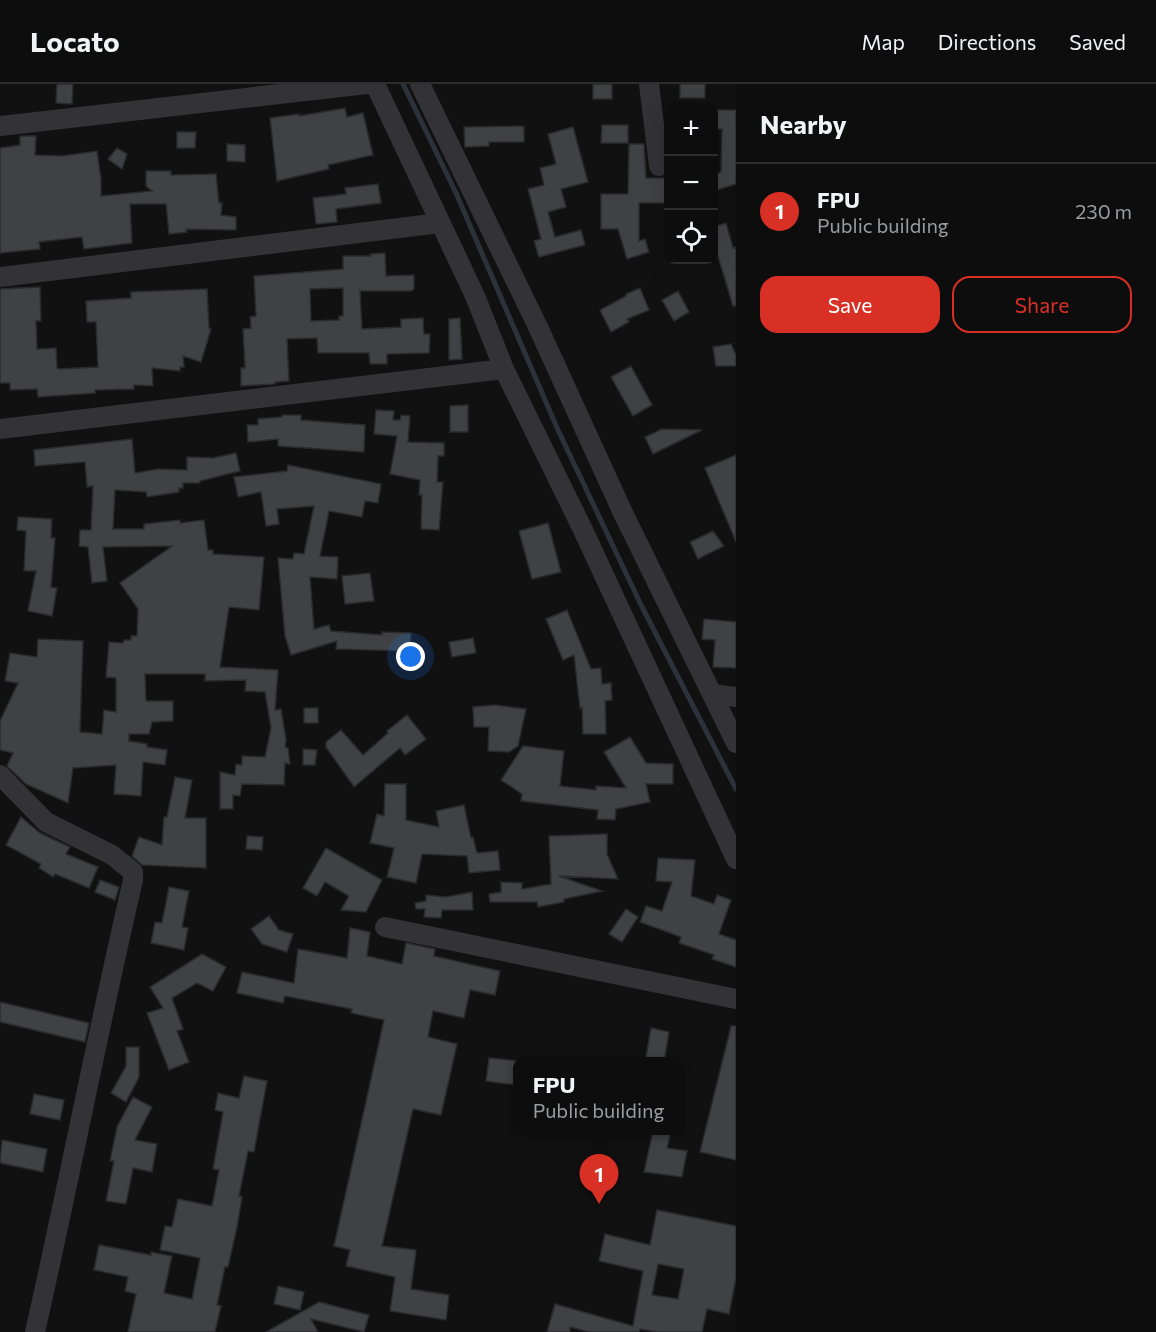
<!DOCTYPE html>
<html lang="en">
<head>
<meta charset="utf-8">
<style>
	:root { --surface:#0d0d0e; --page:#1b1b1c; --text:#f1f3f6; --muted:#9a9c9e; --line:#2d2d2e; --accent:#d93025 }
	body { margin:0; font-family:Commissioner,sans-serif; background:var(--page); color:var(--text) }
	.controls { position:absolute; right:18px; top:18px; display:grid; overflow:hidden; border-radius:12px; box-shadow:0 6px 24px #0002 }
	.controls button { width:54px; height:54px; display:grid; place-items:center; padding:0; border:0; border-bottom:2px solid var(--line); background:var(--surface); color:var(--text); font:30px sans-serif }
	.you { position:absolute; left:411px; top:573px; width:21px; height:21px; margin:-15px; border:4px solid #fff; border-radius:50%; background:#1a73e8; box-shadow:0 0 0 9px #1a73e833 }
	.badge { display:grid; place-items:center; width:39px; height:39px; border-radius:50%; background:var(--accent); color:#fff; font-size:20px; font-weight:700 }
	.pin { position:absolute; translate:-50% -50px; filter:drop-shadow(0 2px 3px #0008) }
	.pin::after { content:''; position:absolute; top:32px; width:21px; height:18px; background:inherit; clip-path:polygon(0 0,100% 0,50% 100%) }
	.popup { position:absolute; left:513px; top:973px; width:171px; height:78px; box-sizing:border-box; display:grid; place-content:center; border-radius:12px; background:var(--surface); filter:drop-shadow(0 2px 4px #0005); font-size:20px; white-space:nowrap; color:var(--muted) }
	.popup b { font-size:22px; color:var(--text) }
	.popup::after { content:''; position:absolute; left:50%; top:100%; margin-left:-12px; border:12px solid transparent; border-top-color:var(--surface) }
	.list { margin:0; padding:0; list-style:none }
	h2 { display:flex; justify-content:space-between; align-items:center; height:78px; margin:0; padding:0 24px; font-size:26px }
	h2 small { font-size:20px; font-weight:400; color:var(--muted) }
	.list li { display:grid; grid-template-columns:39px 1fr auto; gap:18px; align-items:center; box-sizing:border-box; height:96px; padding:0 24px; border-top:2px solid var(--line) }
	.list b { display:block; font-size:22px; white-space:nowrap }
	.list p { margin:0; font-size:20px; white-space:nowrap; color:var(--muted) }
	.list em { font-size:20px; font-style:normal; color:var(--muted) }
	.actions { display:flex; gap:12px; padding:18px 24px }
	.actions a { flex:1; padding:14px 0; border:2px solid var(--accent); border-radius:18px; text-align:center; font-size:21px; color:var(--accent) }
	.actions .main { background:var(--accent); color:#fff }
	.icon { flex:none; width:33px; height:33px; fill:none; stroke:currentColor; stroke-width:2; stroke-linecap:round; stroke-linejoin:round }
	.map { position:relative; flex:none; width:736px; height:1248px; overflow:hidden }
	header { display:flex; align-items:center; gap:36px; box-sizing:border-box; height:84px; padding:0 30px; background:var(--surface); border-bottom:2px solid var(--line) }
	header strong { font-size:28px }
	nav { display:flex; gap:33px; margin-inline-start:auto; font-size:21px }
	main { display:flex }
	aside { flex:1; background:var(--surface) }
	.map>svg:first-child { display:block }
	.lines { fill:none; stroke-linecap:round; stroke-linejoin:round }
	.stream { stroke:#2b323a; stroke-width:5 }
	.building { fill:#404145; stroke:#2b2b2e; stroke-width:1.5; fill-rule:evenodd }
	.street { stroke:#323237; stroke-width:20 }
</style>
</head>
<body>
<header>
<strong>Locato</strong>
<nav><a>Map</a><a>Directions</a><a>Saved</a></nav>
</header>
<main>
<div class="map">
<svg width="736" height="1248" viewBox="0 0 736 1248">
	<rect width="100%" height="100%" fill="#111112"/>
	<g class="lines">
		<!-- stream -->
		<path class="stream" d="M403,0L456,109L558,346L642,523L736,705"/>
	</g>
	<!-- building -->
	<path class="building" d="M57,0H73L72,20L56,19Z
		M593,0H612V15H593Z
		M680,0H705V14H680Z
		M345,24L347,33L363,29L373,71L328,81L329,85L277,97L270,34L299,30V32Z
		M714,26H736V100L714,107V91L721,88L722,45H714Z
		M602,41H628V59H601Z
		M521,42L524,43V58H489V62L465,63L464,43Z
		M573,43L588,98L561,105L566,123L548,128L555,153L581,146L585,161L539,173L534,157L541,155L528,105L544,101L540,84L556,80L548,50Z
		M177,48H196L195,64H177Z
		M20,52H36L35,71L62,72L97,67L101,95V112L152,107L146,102V87H171V91L216,90L219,119H222L221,131L236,133V146L186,145L187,148L169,150L166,120H130L132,159L84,165L82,153L39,158L40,165L0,169V64L20,61Z
		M227,60L245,61V78L227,77Z
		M629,60H644L646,94H669V119H639V157L645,155L649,168L627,175L618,145H601V110H628Z
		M117,64L127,70L122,85L108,75Z
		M378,100L381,119L336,125L337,138L316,140L313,114L346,110L345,104Z
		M726,139L733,164L736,163V222H733L714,159V143Z
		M385,169L386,192L414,191V205L411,207H360L362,245L401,243V235L423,234L424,250H430L429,269L387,270V280H370L369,269H318L317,254L287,255L289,297L276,298L275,300L241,302V284H245L243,245L251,244L250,233L256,232L254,192L343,185V172H371L370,170ZM343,204V232H339V236L311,237L310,205Z
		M40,203L41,237H36L37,265L56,264L57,284L59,285L98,283L96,238H87L86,217L131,214V208L207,205L209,244L211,245L201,278L183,272L184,283H180V287L152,284L153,302L134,301V305L95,306V309L38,313L37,305L10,306V299H0V205Z
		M640,204L649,226L627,235L629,238L611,248L600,226L626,212V210Z
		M678,207L689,228L674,237L662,216Z
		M460,234L462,275L449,276V235Z
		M731,260L736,271V282H716L713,263Z
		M631,282L652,321L633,332L611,293Z
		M468,321V348H450V322Z
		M376,326L394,327L393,336H400L401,331L410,332L408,358L444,359V372H438L437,398H443L439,446L421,445L422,411H419L420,396L390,390L397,352L374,350Z
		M282,331H301V336L365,341L364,368L278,362V355L248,358L247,341H258V335L282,333Z
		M662,345L702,346L653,370L645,353Z
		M132,355L135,389L159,385L187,386V373L213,374L236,369L240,387L200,397V399H183V404H179V408L147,413L146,408L115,406L113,445H144V440L180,436V439L204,436L208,466H213V470L264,473L259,526L229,523L220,583L278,586L275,626L281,625L286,656L285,663L288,664L290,680L285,679L284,701L242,700L240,712L233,711V725H220V688L235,691L236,680L242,681V672L265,673L271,644L265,608L245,607L246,596L205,597V590H145L146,617H173V637L152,638L149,650H129V657L147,660V663L167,666L165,681L143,678L141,712L114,710L116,681L73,684L68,719L26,700L7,682L13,669L0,666V637L18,599L5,597L10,569L37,573L38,555L83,557L80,648L102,650L104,626L116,628V594L106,593L109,558L123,559L124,556H131V552H137L138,525L120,499L172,462L103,463L107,497L92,499L88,463L79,462L80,446H91L93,402L87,403L85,378L35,382L34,366Z
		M736,371V458L705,384Z
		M288,381L381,400L378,419L365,417L362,433L329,427L320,472L338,473L337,495L310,493L314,545L329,541L331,547L382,551V548L411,549L410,567L336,565L337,557L291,571L285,552L278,474L293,475L294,469L304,470L314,422L277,425L279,440L266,442L261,408L238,413L234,393L287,387Z
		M18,433L52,435L51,454H55L51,503L57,504L52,532L28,527L36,487H24L26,447L17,446Z
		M548,439L561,488L532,495L519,447Z
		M713,447L724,462L698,475L690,458Z
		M370,489L374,517L345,520L342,492Z
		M567,526L591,585L601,584L602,600L611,599L612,616L605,617L606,650H583L582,623L580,624L574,571L563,576L546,535Z
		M704,535L736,538V584L713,583L715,556L702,555Z
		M473,554L476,569L452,573L449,558Z
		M495,621L526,625L518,662L509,668L488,667L489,643H474L473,623Z
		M304,624H318V639H304Z
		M407,631L426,655L405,671L400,664L354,703L326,663V658L341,646L363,671L388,649L387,647Z
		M630,653L646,679L673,680V700H646L650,718L616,725L615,736L597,735L598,726L521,717L522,710L501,696L523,662L564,667L560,702L596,706V702L626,704L604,668Z
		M303,665L317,666L315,681H303Z
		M175,693L192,696L185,734H206V784L142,781L132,772L139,753L162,761L164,733H167Z
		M385,700H406V736L439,743L436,727L464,721L471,754L473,753L477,769L498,767L500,786L469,789L467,772L422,770L416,799L387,793L394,764L370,759L377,730L384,732Z
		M21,733L40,749L70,763L66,770L98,783L89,804L55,790L53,793L39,784L41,780L6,761Z
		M607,750V770L618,795L559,792L602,807L564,815V818L538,823L537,818H490L489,810L501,808V798L522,799V805L551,800L549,752Z
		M247,752L263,753L262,766L246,765Z
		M326,764L382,796L366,828L341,826L349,812L325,798L317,812L303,804Z
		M658,774L695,776L691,812L714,820L717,811L731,816L719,850L736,856V883L712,875L714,871L679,859L681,853L640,838L646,822L662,827L672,798L656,797Z
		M100,796L119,803L115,816L95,808Z
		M169,803L189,807L182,843L188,844L184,866L151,859L155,838L162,839Z
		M472,808L473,826H442L441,834L424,833L425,825H416L415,819L426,817V811L446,813Z
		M626,825L638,833L622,858L609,850Z
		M269,832L279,846L293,850L287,868L262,860L251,845Z
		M350,844L370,848L367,872L402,880L406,859L435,865L434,872L500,887L495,911L470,906L464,934L433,927L428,953L457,960L441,1031L413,1025L382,1162L416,1166L411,1205L449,1211L446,1236L390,1227L395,1193L346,1182L350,1166L334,1162L384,936L351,929L352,925L285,912L283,919L237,909L242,888L294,899L298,865L347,874Z
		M202,870L226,883L213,907L197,899L172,914L183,945L177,947L189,978L169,986L147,929L163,924L150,903Z
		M0,918L89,939L85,958L0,938Z
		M731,942H736V1076L700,1068Z
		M651,944L669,948L664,978H645Z
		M126,963H139V993L126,1018L111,1009L126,982Z
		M489,974L519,977L516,1001L486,997Z
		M244,992L267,997L254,1068L248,1067L239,1112L242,1113L237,1143L228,1183H225L217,1221L221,1222L215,1248H128L136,1210L125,1207L128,1193L94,1186L99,1161L151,1171V1168L172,1172L164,1209L192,1215L200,1174L160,1166L165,1142L172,1143L178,1115L212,1122L219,1086L213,1085L223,1028L215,1026L218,1009L239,1014Z
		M34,1010L64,1016L60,1036L30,1030Z
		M133,1013L152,1023L135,1056L157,1060L152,1088L133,1084L126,1120L106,1117L114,1077H110L117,1043Z
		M653,1047H671L667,1064L687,1067L682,1093L644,1088Z
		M2,1056L47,1065L43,1088L0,1079Z
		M657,1126L736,1142V1194L729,1230L707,1225L702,1248H657L640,1245L639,1248H589L570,1243V1248H547L555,1220L633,1242L643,1187L599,1177L605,1150L650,1161ZM658,1180L684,1185L678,1215L652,1211Z
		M278,1202L304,1208L300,1226L274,1220Z
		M319,1218L369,1231L364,1248L311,1235L318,1248H266Z"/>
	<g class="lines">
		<!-- street -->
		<path class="street" d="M375,0L475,212L504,285L583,446L736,775
			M420,0L538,243L623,429L736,659
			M649,0L659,82
			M0,42L367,0
			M0,193L440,139
			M0,345L504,285
			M713,610L736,613
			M0,691L46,738L112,771L133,788V796C98,946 69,1098 35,1248
			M385,843L736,915"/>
	</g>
</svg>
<div class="controls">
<button>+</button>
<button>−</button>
<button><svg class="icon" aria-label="locate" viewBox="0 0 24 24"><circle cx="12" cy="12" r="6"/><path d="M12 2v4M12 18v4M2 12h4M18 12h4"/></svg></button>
</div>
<div class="you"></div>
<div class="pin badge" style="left:599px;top:1120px">1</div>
<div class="popup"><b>FPU</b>Public building</div>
</div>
<aside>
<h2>Nearby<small></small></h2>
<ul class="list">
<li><span class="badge">1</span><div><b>FPU</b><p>Public building</p></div><em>230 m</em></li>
</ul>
<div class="actions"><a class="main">Save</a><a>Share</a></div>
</aside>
</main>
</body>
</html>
